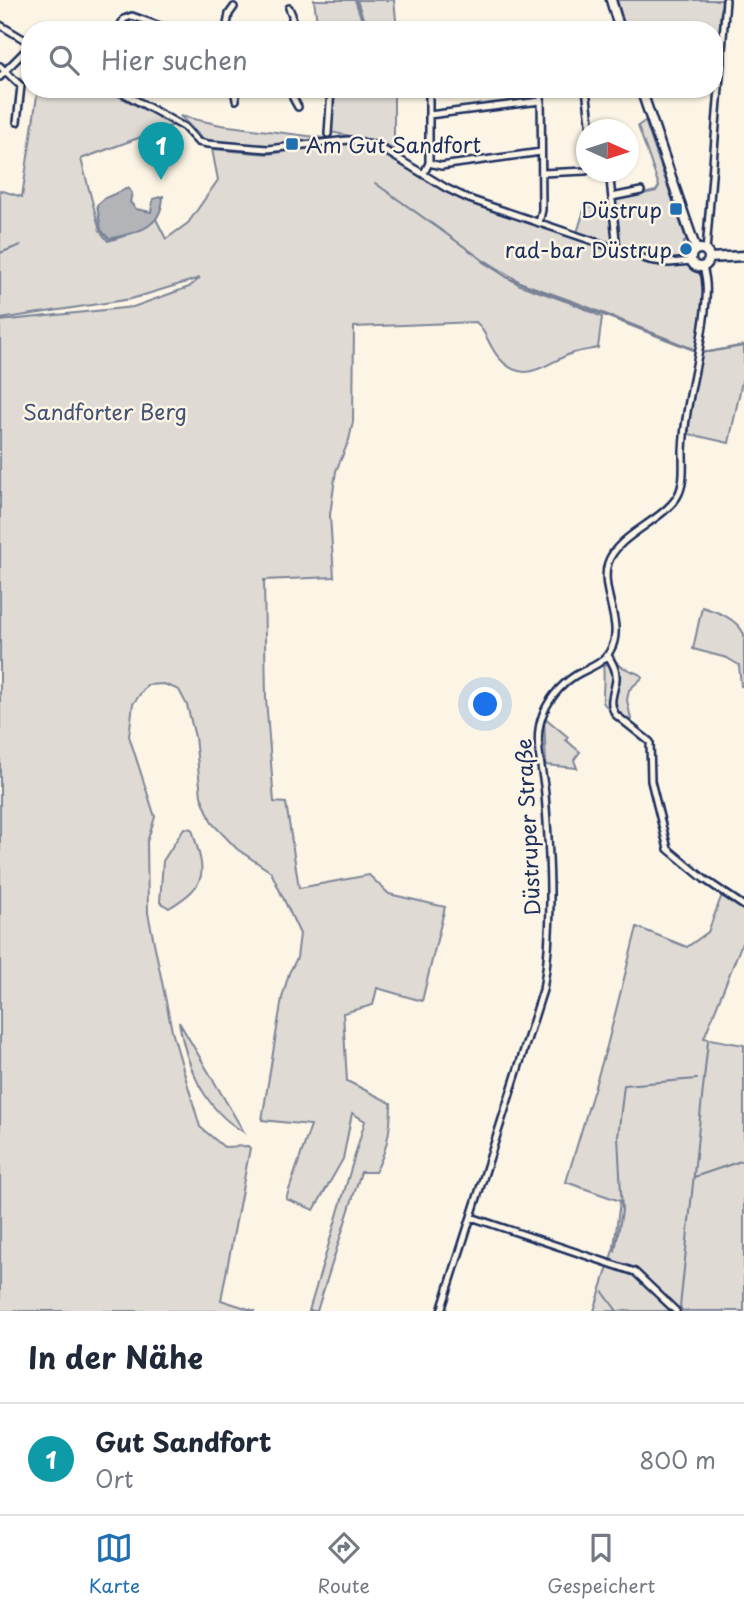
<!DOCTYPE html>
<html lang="de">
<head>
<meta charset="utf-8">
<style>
	:root { --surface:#fff; --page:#f6f6f7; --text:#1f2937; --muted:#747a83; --line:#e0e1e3; --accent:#1f6fb2 }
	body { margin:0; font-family:"Playpen Sans",sans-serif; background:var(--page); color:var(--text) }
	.compass { position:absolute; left:576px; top:119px; width:63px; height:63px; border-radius:50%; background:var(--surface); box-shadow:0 2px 5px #0004; rotate:93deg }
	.you { position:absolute; left:486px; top:705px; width:24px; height:24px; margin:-18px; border:5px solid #fff; border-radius:50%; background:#1a73e8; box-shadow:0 0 0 10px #1a73e833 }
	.badge { display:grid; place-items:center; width:46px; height:46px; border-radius:50%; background:var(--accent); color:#fff; font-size:23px; font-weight:700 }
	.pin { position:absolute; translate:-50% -58px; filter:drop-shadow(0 2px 4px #0008) }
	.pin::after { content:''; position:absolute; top:37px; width:24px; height:21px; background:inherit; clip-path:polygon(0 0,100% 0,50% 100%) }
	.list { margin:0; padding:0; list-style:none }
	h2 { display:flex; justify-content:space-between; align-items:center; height:91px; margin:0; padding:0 28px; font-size:30px }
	h2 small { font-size:23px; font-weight:400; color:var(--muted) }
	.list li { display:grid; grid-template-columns:46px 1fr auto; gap:21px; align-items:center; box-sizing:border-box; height:112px; padding:0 28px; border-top:2px solid var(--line) }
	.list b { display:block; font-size:26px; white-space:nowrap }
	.list p { margin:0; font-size:23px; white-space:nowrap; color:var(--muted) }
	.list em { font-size:23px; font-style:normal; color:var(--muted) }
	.icon { flex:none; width:38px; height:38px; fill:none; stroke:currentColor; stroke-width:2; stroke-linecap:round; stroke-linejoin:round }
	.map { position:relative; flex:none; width:744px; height:1311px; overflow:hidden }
	.search { position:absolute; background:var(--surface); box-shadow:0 2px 5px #0004; left:21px; right:21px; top:21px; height:77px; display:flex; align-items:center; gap:18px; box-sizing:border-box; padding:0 24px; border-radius:28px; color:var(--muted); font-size:26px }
	.sheet { height:203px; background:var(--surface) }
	nav { display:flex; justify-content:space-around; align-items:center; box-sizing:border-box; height:98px; border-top:2px solid var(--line); background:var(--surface); font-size:19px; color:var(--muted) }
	nav a { display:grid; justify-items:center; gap:4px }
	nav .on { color:var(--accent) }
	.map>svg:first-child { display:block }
	.green { fill:#dfdbd4; stroke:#7d8599; stroke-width:2 }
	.water { fill:#b2b4b8; stroke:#767f94; stroke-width:2 }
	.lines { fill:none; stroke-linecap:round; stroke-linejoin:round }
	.stream { stroke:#767f94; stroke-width:2 }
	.street-casing { stroke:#1b2f5e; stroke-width:10 }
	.secondary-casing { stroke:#1b2f5e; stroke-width:13 }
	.street { stroke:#fcf5e5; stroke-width:5 }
	.secondary { stroke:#fcf5e5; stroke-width:8 }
	.poi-dot { fill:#1f6fb2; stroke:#fcf5e5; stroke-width:2.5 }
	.labels { text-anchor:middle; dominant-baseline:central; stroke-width:5; stroke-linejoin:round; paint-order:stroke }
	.poi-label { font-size:21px; fill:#1b2f5e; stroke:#fcf5e5; text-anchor:end }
	.park-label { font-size:21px; fill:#425176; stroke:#fcf5e5 }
	.street-label { font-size:21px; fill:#1b2f5e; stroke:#fcf5e5 }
</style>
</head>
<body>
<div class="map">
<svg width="744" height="1311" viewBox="0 0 744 1311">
	<rect width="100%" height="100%" fill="#fcf5e5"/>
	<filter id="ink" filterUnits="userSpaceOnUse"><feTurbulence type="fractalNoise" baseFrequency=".0143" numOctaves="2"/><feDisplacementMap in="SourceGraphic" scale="14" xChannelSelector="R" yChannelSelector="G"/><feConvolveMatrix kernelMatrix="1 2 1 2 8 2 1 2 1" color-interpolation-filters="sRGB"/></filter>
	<g filter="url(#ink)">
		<!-- green -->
		<path class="green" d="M314,0H355L365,30H318Z
			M357,0H394L397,29L367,30Z
			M617,0H722L719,35L714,36V30H626Z
			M38,89H105L174,125L81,159L100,231L108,241L124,236L155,217L166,239L188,223L218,180L212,149L268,154L298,150L297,146L348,140L379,147L446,188L576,236L585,207H610L616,200L656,191L659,186L638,126L645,121L687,242H684V256L677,259L675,265H688L703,277L704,298L696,350L575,302L522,283L486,261L483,262L520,285L574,304L602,317L598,348C589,350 579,351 570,354C545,364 525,386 500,359C489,348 487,332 476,322L354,327L353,422L349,440L336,471L330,515L334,577L264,580L266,698L274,802L286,803L299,888L369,875L389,894L445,907L422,1001L377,988L373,1005L343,1013L347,1081L391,1103C391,1126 387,1152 375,1172H361L317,1311H309L365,1121L352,1113L343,1159L314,1210L286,1199L311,1125L262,1120L282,998L289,973L297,958L300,934L271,872L237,849L212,823L201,796L195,737L187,705L179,690L164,684L147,685L133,704L129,736L155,817L147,842L148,913L172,1031L200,1127L224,1147L248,1146L250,1148L221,1300L255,1311H0V321L133,307L189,287L200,278L131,299L0,319V190L22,197Z
			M327,89H394V150L380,142L325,131Z
			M180,116L221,125L332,139C302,142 229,154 204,139C196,133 188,123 180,116Z
			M744,346V372L729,443L689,434V419L701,353Z
			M702,607C718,612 736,618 744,634V686H741L739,665L727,658L693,649Z
			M615,661L622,667L641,675L642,678L629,690L627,700L632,724C626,720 605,708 603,702C602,699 605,676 603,666Z
			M544,717L568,737L566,740L580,752L574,760L577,768L546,765Z
			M184,828L192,829C204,871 212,882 169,908L160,902L163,861Z
			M723,892L744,906V938L704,1038L744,1045V1311H594L614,1247L620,1201L566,1182L607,1046L637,927L687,947L708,932Z
			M179,1022L244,1132C204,1110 186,1065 179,1022Z"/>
		<!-- water -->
		<path class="water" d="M128,188L132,193L130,202L136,209L151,212L153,199L163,196C162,229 137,232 109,239L101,230L97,205L105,198Z"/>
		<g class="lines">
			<!-- stream -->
			<path class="stream" d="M375,183L508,278L696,351L709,352L744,345
				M0,253L21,245
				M694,1177L744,1160
				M615,1251L622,1211L618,1137L624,1085L697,1079
				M603,1292L617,1311
				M683,1311L680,1307L708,1041"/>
			<defs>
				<path id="street" d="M289,8L292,15V30
					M0,25L30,43
					M118,30L124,19L132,16L171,30
					M226,30L229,14L234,7
					M605,30L619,26
					M0,66L5,71L0,77
					M116,89L184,127L198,142L208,144L268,149L348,140L362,142L379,147L446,188L469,199L649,260L669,263L692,261
					M234,89L236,100
					M293,89V98L298,107
					M586,89L591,130
					M429,115L540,101
					M17,122L21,86L5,71L30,46
					M328,134L331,89
					M429,163L441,166L541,152
					M600,172H605L610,179L617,250
					M424,173L429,163V89
					M542,173L586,171
					M612,197L641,191
					M539,223L542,210L541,89
					M706,251L726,0
					M608,655C612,663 617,670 616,679C615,692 607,702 616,715L650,742L651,781L668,849L704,879L744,906
					M471,1217L635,1272L676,1311
					M441,1311L543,990C554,926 550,858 545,794C543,771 534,743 541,720C546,702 560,685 576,675C588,668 603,664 610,651C626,625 599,591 608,563C617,535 661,522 677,497C685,484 683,466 683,451C685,399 703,350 706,299C707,288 706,277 703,267"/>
				<path id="secondary" d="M611,0L620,30
					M641,89L696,250
					M691 258a9 9 0 1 1 18 0a9 9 0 1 1-18 0Z
					M709,258L744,256"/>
			</defs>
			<!-- street casing -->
			<use href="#street" class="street-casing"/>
			<!-- secondary casing -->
			<use href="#secondary" class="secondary-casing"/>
			<!-- street -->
			<use href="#street" class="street"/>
			<!-- secondary -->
			<use href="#secondary" class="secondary"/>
		</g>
	</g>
	<!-- markers -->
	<g class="poi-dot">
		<rect x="285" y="137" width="14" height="14" rx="3.5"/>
		<rect x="669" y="202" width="14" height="14" rx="3.5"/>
		<circle cx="686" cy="249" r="7"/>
	</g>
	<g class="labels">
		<!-- poi labels -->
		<g class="poi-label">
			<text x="306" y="144" text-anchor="start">Am Gut Sandfort</text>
			<text x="662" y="209">Düstrup</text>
			<text x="672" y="249">rad-bar Düstrup</text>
		</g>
		<!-- park labels -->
		<g class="park-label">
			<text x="105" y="411">Sandforter Berg</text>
		</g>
		<!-- street labels -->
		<g class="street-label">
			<text transform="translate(527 827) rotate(-93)">Düstruper Straße</text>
		</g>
	</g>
</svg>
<svg class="compass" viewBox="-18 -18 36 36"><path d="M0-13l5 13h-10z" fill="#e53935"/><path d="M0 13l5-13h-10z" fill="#747a83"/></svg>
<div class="you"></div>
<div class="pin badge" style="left:161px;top:180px;background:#0f9aa8">1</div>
<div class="search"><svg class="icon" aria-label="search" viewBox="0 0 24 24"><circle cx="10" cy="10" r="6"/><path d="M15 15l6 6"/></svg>Hier suchen</div>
</div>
<section class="sheet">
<h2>In der Nähe<small></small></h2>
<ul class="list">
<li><span class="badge" style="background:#0f9aa8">1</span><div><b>Gut Sandfort</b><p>Ort</p></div><em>800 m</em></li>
</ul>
</section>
<nav>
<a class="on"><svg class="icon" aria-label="map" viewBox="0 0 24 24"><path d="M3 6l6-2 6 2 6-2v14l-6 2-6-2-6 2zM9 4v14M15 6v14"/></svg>Karte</a>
<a><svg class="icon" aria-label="directions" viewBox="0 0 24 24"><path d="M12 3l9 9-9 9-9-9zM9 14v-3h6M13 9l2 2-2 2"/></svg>Route</a>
<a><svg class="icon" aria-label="saved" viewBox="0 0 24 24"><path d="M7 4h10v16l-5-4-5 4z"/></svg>Gespeichert</a>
</nav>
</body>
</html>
